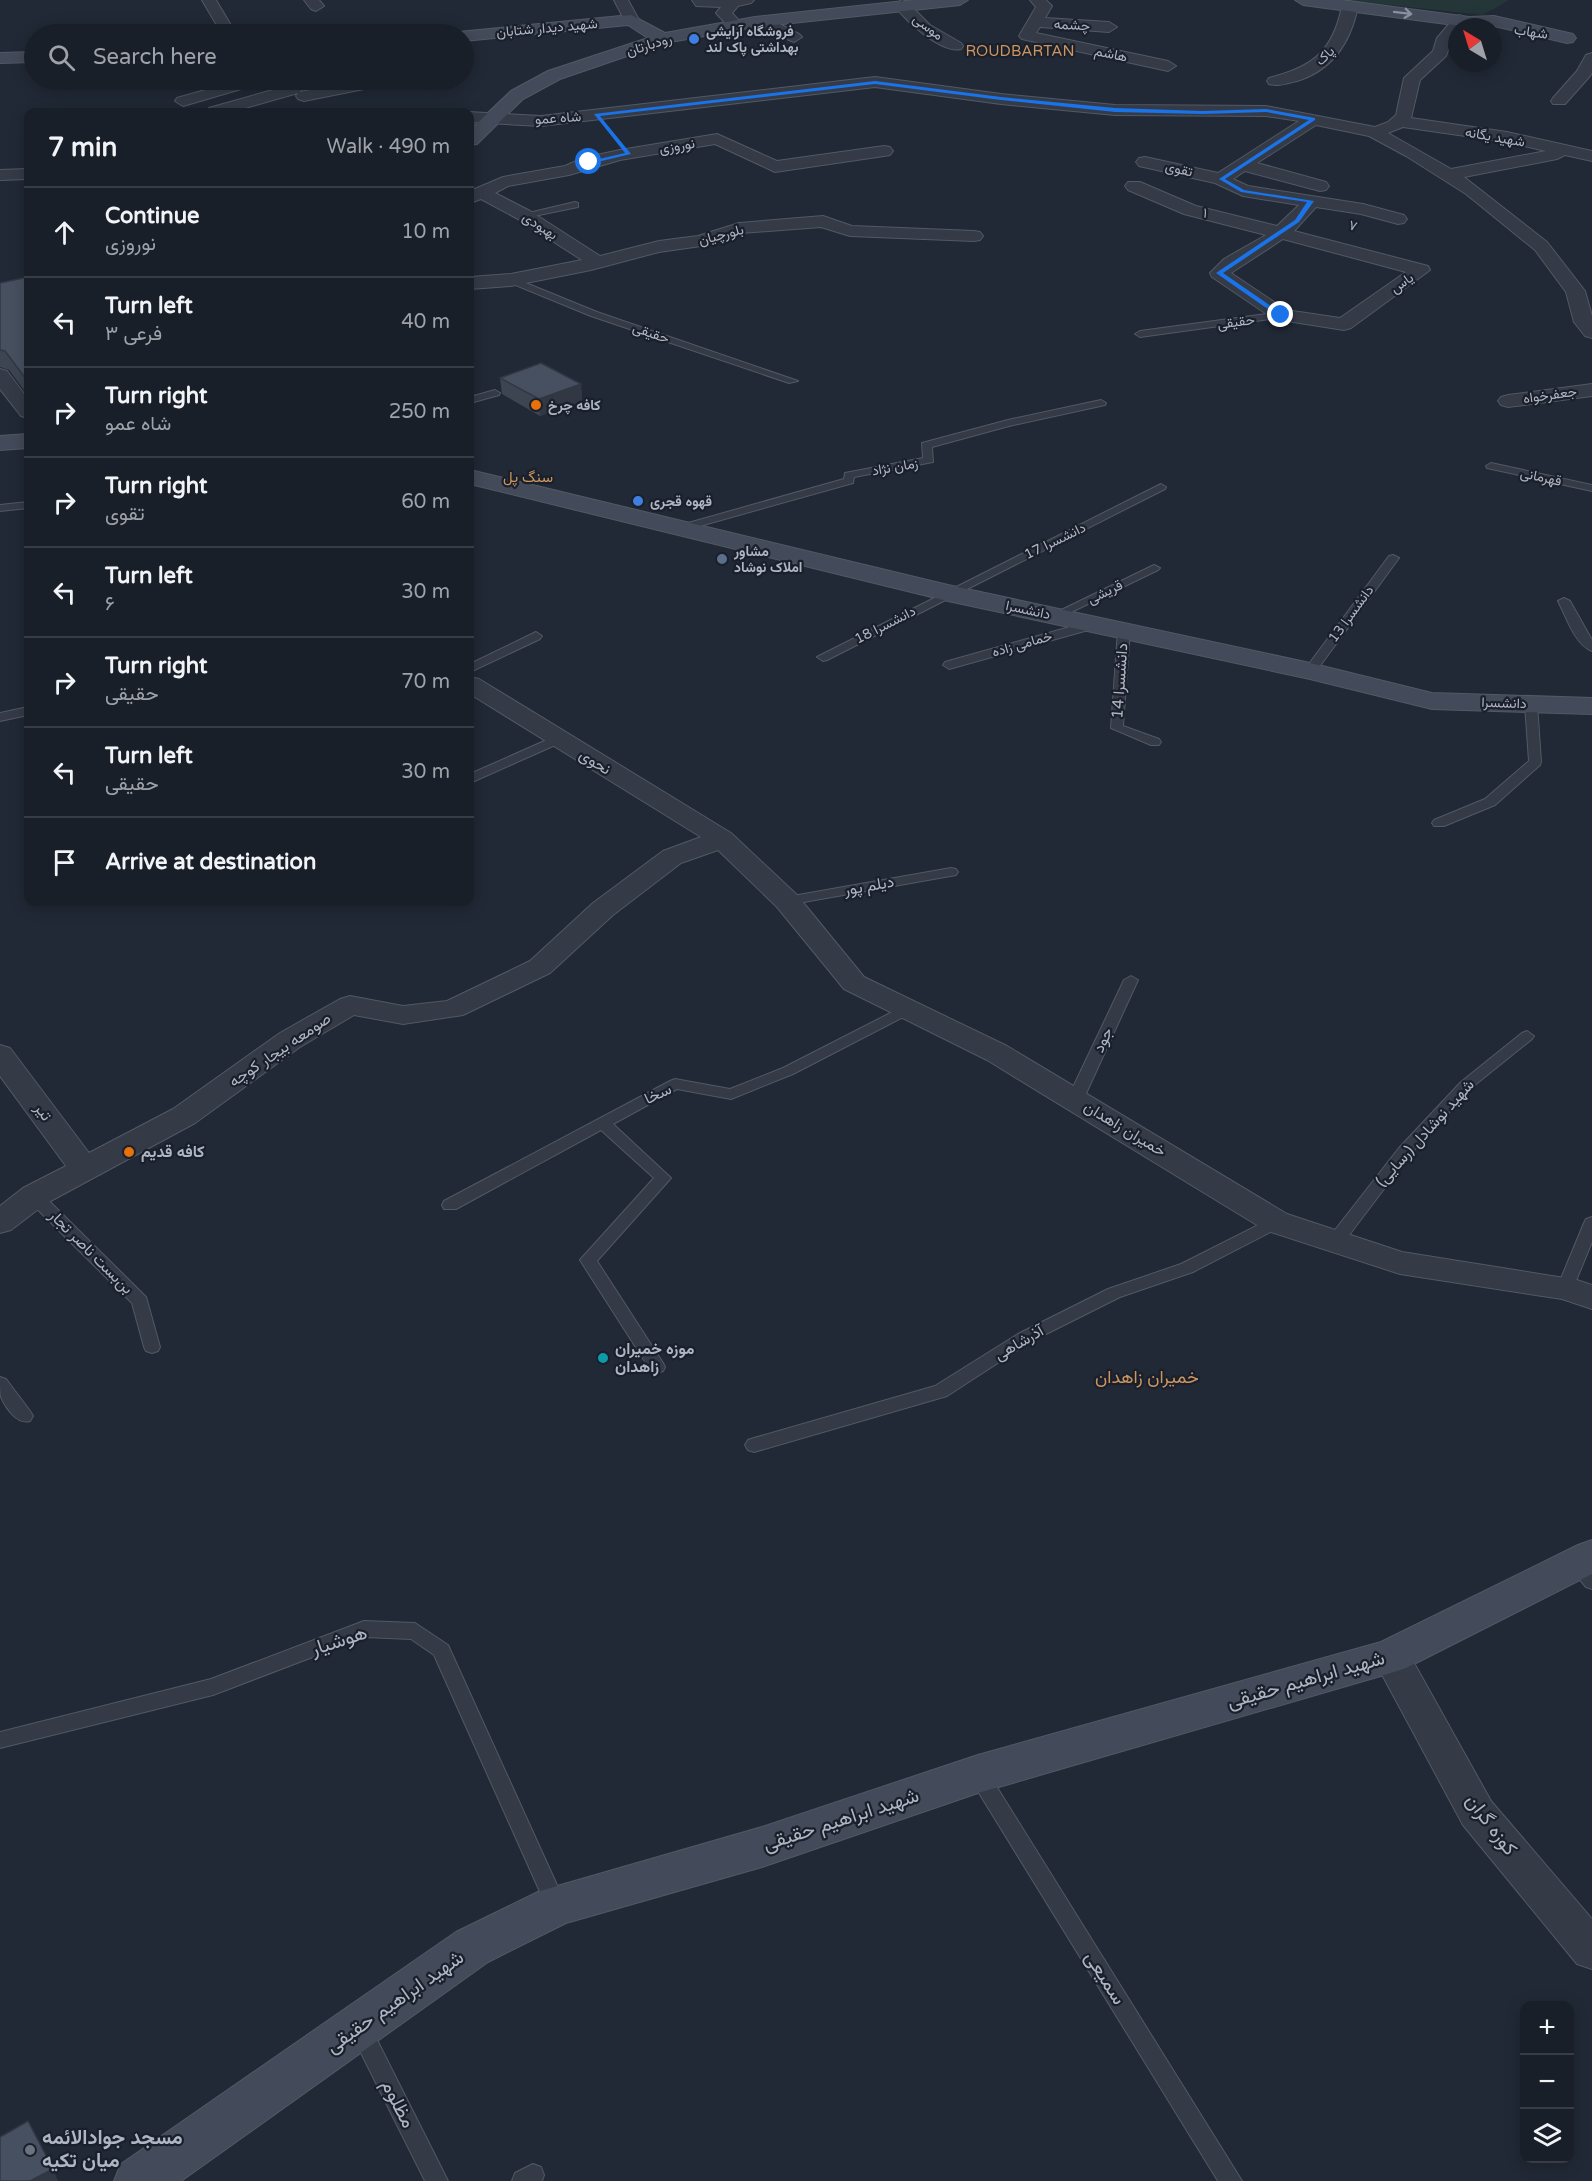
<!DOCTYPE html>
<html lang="en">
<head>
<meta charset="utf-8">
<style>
	:root { --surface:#191f28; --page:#262c34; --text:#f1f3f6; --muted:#9fa2a8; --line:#373d45 }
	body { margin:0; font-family:"Varela Round",Vazirmatn,sans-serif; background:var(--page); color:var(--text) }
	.controls { position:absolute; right:18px; bottom:18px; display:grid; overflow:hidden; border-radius:12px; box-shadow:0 3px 15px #0003 }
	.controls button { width:54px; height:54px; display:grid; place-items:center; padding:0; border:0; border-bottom:2px solid var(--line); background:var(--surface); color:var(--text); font:30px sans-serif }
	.compass { position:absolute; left:1448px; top:18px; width:54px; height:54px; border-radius:50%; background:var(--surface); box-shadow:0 3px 15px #0003; rotate:322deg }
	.stop { position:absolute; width:18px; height:18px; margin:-14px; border:4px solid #1a73e8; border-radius:50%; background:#fff }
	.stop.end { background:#1a73e8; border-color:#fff; box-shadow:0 2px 6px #0008 }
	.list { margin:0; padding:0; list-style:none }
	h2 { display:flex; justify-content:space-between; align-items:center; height:78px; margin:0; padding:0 24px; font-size:26px }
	h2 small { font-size:20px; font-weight:400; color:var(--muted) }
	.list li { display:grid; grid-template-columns:39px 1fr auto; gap:18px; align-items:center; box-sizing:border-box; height:90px; padding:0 24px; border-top:2px solid var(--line) }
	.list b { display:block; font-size:22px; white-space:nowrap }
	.list p { margin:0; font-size:20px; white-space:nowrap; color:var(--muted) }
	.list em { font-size:20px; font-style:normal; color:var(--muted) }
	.icon { flex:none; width:33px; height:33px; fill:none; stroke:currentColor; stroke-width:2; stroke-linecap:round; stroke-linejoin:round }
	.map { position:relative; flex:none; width:1592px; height:2181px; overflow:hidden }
	.search { position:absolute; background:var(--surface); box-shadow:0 3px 15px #0003; left:24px; top:24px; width:450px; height:66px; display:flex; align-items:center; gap:15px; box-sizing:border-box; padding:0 21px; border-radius:33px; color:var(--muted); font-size:22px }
	.panel { position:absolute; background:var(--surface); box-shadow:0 3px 15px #0003; left:24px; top:108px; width:450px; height:798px; border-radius:12px }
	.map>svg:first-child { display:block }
	.green { fill:#243638 }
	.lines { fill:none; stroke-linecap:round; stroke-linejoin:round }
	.lane-casing { stroke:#525964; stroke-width:2 }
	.street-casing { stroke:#525964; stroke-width:2 }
	.secondary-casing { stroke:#525964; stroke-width:2 }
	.lane { fill:#343b47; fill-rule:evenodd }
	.street { fill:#343b47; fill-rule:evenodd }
	.secondary { fill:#434a59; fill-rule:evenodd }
	.wall { fill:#3d4553 }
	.shaded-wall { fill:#323843 }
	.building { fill:#475060; stroke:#323843; stroke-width:1.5 }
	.oneway { stroke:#89909e }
	.route { fill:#1a73e8 }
	.shop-dot { fill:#3f7fe0; stroke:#1a202b; stroke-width:2 }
	.food-dot { fill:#e8710a; stroke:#1a202b; stroke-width:2 }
	.service-dot { fill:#5c6f8a; stroke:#1a202b; stroke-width:2 }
	.culture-dot { fill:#0f9aa8; stroke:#1a202b; stroke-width:2 }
	.worship-dot { fill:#6b7280; stroke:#1a202b; stroke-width:2 }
	.labels { text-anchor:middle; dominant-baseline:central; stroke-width:4.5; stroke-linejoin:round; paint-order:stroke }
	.far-street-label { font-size:14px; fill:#afb6c3; stroke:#1a202b }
	.far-poi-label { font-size:14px; font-weight:bold; fill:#afb6c3; stroke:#1a202b; text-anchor:start }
	.far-neighbourhood-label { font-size:15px; fill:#cc9561; stroke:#1a202b }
	.street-label { font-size:16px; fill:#afb6c3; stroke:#1a202b }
	.poi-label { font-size:16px; font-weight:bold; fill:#afb6c3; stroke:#1a202b; text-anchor:start }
	.neighbourhood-label { font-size:18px; fill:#cc9561; stroke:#1a202b }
	.near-street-label { font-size:20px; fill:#afb6c3; stroke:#1a202b }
	.near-poi-label { font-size:20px; font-weight:bold; fill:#afb6c3; stroke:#1a202b; text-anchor:start }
</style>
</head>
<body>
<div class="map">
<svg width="1592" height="2181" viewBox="0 0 1592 2181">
	<rect width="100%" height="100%" fill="#212936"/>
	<!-- green -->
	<path class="green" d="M1344,0H1509L1483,15Z"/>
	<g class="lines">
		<defs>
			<path id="lane" d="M575,202L578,203V207L524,218L520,215Z
				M511,277L597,312L798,381L789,383L591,316L508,282L506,280Z
				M1281,312L1286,315L1284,317L1140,337L1135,334L1140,331Z
				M495,390L500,393L499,395L470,403V397Z
				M1101,400L1106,403L1105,405L1009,426L932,447L933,462L854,477L853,483L682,531L678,532L672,529L674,527L844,479L845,473L923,458L922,443L1008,420Z
				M1491,463L1592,485V491L1487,468L1486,466Z
				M1161,484L1166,487L1165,489L827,660L823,661L817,657Z
				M28,502V508L0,511V505Z
				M1393,555L1399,558L1314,674H1306V668L1389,556Z
				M1154,565L1160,568L1158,570L1059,618H1051L1049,616Z
				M1564,598L1570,601L1592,640V651C1575,645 1566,616 1558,601Z
				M1095,620L1099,621V627L949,669L943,665L945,662Z
				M1124,626L1130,630L1123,726L1159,739L1161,742L1159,745H1151L1111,728L1118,630Z
				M536,632L542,636L540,639L470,672V664Z
				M1531,700L1537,704L1541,762L1540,765L1495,805L1444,826H1434L1432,823L1434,820L1485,799L1529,761L1525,704Z
				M28,707V715L0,721V713Z
				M558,735L562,736L564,739L562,742L470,783V774Z
				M951,868L956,869L958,872L956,875L787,905L780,901L787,897Z
				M1131,976L1138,980L1083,1100L1080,1104H1070L1067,1100L1124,980Z
				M908,1004L913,1006L915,1009L913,1012L793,1074L736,1097L731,1099L677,1089L613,1124L671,1178L597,1261L663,1363L665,1367L663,1371L657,1373L651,1371L580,1260L654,1178L601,1130L456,1209H444L442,1205L444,1201L670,1081L675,1079L730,1089L783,1068Z
				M1527,1031L1534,1036L1532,1039L1471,1088L1409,1156L1340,1247H1328L1326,1243L1328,1239L1399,1148L1461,1082L1522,1033Z
				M34,1191L40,1192L146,1297L160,1347L158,1351L152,1353L146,1351L144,1347L132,1303L28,1200L26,1196L28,1192Z
				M1276,1216L1282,1218L1284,1222L1282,1226L1193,1272L1120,1297L1030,1342L947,1396L754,1452L748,1450L745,1445L748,1440L754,1438L935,1386L1018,1334L1108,1289L1181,1264Z
				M1592,1217V1242L1573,1288L1571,1292H1559L1557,1288L1584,1223L1586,1219Z
				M0,1377L6,1379L30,1411L33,1416L30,1421C17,1425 6,1408 1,1397C0,1392 0,1383 0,1377Z
				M1577,1558L1583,1560L1592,1569V1589L1586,1587L1568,1565L1571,1560Z
				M364,1621L415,1623L448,1645L566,1905L563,1912L556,1914L549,1912L434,1655L411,1639L365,1637L213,1695L0,1748V1732L211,1679Z
				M978,1766L985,1768L1242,2181H1218L971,1780L968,1774L971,1768Z
				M360,2019L368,2022L448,2181H425L349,2029L352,2022Z
				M533,2164L541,2167L544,2175L542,2181H512L515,2173Z"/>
			<path id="street" d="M202,0H216L236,34H222Z
				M304,0H319L324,6L316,11L311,9Z
				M614,0H628L639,20L636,23H626Z
				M692,0H754L751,3L738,6L732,13L743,25L735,30L730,28L716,13L721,7L696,6Z
				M902,0L907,2L930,25L961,43L963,46L961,49C941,54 905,20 894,5Z
				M1030,0H1046L1052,6L1045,18L1109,22L1117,27L1109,32L1040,27L1036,33L1168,61L1176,66L1168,71L1022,39L1019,36L1036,7Z
				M1350,1L1358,6C1351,41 1333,70 1297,81C1288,83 1278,87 1269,84L1267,81L1269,78C1313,67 1333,51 1342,6Z
				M1460,15L1468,20L1462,27H1457V34L1451,42L1446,56L1420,80L1411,118L1507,132L1592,151V161L1565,155L1557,159L1464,177L1547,242L1585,291L1592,316V338L1585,336L1574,322L1566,292L1535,250L1466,194L1406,156L1369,136L1316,125L1257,163L1326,182L1329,186L1326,190L1320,191L1245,171L1233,179L1248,186L1363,204L1404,215L1407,219L1404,223L1398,224L1361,214L1316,207L1294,231L1428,266L1430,270L1351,328L1344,330L1274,319L1212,277L1210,273L1224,259L1266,235L1184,214L1128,190L1125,186L1128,182H1140L1196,206L1277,226L1299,205L1243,196L1215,183L1139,166L1136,162L1139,158L1145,157L1218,173L1299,121L1266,116L1115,115L1001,104L875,87L541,126L470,122L468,112L541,116L875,77L1001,94L1115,105L1266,106L1375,127L1388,122L1396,115L1404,78L1433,51L1437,38L1455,17ZM1403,127L1507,142L1546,151L1451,169L1388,133ZM1283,239L1406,272L1340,318L1286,310L1231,273Z
				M764,16L799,34L802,37L794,42L789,40L759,24L756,21Z
				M1592,53V73L1590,76L1565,104H1553L1551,101L1553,98L1577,71L1586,55Z
				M113,80H131L123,85L115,83Z
				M241,80L248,81L250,84L248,87L183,106L175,101L177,98Z
				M362,80H374L377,83L369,88L304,101L298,99L296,96L298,93L231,112H207L209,108L294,84L300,86L302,89L300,92Z
				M717,134L777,161L884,146L890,147L893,151L890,155L884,156L775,172L715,144L620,160L569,175L508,186L495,193L530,211L600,256L659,241L698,236L739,223L823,216L852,226L974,231L980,232L983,236L980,240L974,241L850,236L821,227L741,233L701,246L659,252L591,270L511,286L470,289V277L511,274L582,260L518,219L481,199L470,203V191L503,177L565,166L583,158L620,150Z
				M28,169V179L0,180V170Z
				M0,369L7,371L28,399V418L21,416L0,389Z
				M1592,384V396L1508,407L1501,405L1498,401L1501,397L1508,395Z
				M470,677L479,679L731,833L797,895L864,977L1007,1046L1287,1214L1402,1252L1577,1280L1592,1285V1309L1562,1299L1400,1274L1265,1230L987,1060L844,989L777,907L718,850L681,863L613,915L550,973L463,1015L403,1024L354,1015L300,1047L195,1123L45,1204L11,1230L0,1233V1206L23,1188L66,1166L0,1076V1045L10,1048L89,1153L173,1109L280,1033L340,999L350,996L403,1006L447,1001L530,961L593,903L663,851L701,837L470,694Z
				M1391,1640L1404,1645L1491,1801L1592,1919V1969L1577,1964L1463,1825L1372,1656L1378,1645Z"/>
			<path id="secondary" d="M914,0H968L960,5L755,27L665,43L560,79L523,99L477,144L470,145V130L511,91L548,71L648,38L628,25L464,41V34H457L458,32L631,15L665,33L755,17Z
				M1295,0H1341L1469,17L1494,16L1573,34L1576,38L1573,42L1567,43L1494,26L1469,27L1303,5Z
				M34,52V62L0,63V53Z
				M28,434V448L0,450V436Z
				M470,470L948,585L1310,663L1432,693L1592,698V714L1432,709L1310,679L948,601L470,484Z
				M1592,1540V1574L1406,1668L1391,1673L978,1793L762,1867L566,1923L488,1962L181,2181H114L121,2164L456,1932L540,1891L762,1827L978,1755L1381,1642L1578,1545Z"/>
		</defs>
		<!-- lane casing -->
		<use href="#lane" class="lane-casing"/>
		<!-- street casing -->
		<use href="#street" class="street-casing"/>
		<!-- secondary casing -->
		<use href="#secondary" class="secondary-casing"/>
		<!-- lane -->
		<use href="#lane" class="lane"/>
		<!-- street -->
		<use href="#street" class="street"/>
		<!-- secondary -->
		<use href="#secondary" class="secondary"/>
	</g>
	<!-- wall -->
	<path class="wall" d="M28,277V401L27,394L9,370L0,367V283Z
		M500,378L581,384L582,401L540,416L502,394Z"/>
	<!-- shaded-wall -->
	<path class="shaded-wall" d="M581,384L582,401L540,416L539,399Z
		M53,2169L58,2181H30Z"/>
	<!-- building -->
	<path class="building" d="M28,277V393L26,390V379L5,351L0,350V283Z
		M541,363L581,384L539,399L500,378Z
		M28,2121L53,2169L30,2181H0V2137Z"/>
	<!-- one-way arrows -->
	<defs><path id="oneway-shaft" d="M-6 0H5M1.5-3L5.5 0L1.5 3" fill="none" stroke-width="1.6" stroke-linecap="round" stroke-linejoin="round" transform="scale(1.5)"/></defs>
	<use class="oneway" href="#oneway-shaft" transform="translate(1403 13) rotate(7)"/>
	<!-- route -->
	<path class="route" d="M875,81L1001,97L1115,108L1203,111L1266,109L1315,118V120L1225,179L1244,190L1314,201L1299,222L1223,273L1284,315L1279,317L1216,273L1295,220L1307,202L1241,192L1219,179L1309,120L1266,112L1203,114L1115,112L1001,100L875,84L600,116L631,154L589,164L586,162L625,153L594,114Z"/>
	<!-- markers -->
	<g class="shop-dot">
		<circle cx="694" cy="39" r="6"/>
		<circle cx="638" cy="501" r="6"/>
	</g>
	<g class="food-dot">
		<circle cx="536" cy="405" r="6"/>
		<circle cx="129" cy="1152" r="6"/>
	</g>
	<circle class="service-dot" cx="722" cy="559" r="6"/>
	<circle class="culture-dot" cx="603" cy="1358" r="6"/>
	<circle class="worship-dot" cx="30" cy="2150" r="6"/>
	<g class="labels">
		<!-- far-street labels -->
		<g class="far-street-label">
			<text transform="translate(1072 25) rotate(3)">چشمه</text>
			<text transform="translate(928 27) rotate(37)">موسی</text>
			<text transform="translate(547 28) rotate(-5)">شهید دیدار شتابان</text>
			<text transform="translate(1531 32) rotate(9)">شهاب</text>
			<text transform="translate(649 45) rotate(-17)">رودبارتان</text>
			<text transform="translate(1111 54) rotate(12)">هاشم</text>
			<text transform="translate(1325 56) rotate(-45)">پاک</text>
			<text transform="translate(558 118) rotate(-4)">شاه عمو</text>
			<text transform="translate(1495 137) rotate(10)">شهید یگانه</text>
			<text transform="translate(677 146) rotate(-9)">نوروزی</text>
			<text transform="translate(1179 169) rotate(13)">تقوی</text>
			<text transform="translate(1205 213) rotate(8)">۱</text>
			<text transform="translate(540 226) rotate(33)">بهبودی</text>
			<text transform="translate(1353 226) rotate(17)">۷</text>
			<text transform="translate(721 235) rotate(-15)">بلورچیان</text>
			<text transform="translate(1402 283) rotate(-35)">یاس</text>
			<text transform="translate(1236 322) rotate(-8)">حقیقی</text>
			<text transform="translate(651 333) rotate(19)">حقیقی</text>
			<text transform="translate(1550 395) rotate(-8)">جعفرخواه</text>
			<text transform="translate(895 467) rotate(-10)">زمان نژاد</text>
			<text transform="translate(1541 477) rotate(12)">قهرمانی</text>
			<text transform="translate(1055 541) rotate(-26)">دانشسرا 17</text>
			<text transform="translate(1105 592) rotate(-26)">قریشی</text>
			<text transform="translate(1028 610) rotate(12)">دانشسرا</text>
			<text transform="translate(1351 614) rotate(-54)">دانشسرا 13</text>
			<text transform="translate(885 625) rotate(-27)">دانشسرا 18</text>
			<text transform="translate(1022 644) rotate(-16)">خمامی زاده</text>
			<text transform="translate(1504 703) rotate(2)">دانشسرا</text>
		</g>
		<!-- far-poi labels -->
		<g class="far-poi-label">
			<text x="706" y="31">فروشگاه آرایشی<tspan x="706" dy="16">بهداشتی پاک لند</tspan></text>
			<text x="548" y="405">کافه چرخ</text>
			<text x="650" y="501">قهوه قجری</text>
			<text x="734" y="551">مشاور<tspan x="734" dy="16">املاک نوشاد</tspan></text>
		</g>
		<!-- far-neighbourhood labels -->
		<g class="far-neighbourhood-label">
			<text x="1020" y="51">ROUDBARTAN</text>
			<text x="528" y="477">سنگ پل</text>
		</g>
		<!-- street labels -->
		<g class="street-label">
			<text transform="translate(1120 681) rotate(-86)">دانشسرا 14</text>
			<text transform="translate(595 762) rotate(32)">نحوی</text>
			<text transform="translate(869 886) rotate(-10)">دیلم پور</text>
			<text transform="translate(1103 1040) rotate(-65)">جود</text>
			<text transform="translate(280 1050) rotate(-34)">صومعه بیجار کوچه</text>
			<text transform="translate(658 1094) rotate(-25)">سخا</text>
			<text transform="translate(43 1112) rotate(53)">تیر</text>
			<text transform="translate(1125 1129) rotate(31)">خمیران زاهدان</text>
			<text transform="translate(1425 1133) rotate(-48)">شهید نوشادل (رسایی)</text>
			<text transform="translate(91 1252) rotate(45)">بن‌بست ناصر تجار</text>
			<text transform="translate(1019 1343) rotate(-30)">آذرشاهی</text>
		</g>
		<!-- poi labels -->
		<g class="poi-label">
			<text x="141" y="1152">کافه قدیم</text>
			<text x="615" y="1349">موزه خمیران<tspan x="615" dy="18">زاهدان</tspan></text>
		</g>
		<!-- neighbourhood labels -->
		<g class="neighbourhood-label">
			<text x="1147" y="1377">خمیران زاهدان</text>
		</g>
		<!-- near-street labels -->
		<g class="near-street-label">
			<text transform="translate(339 1641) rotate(-18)">هوشیار</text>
			<text transform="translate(1306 1680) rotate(-16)">شهید ابراهیم حقیقی</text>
			<text transform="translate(841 1820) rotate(-18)">شهید ابراهیم حقیقی</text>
			<text transform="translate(1491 1825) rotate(53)">کوزه گران</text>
			<text transform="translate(1105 1978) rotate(58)">سمیعی</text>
			<text transform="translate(395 2002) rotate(-35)">شهید ابراهیم حقیقی</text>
			<text transform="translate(398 2104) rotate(63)">مظلوم</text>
		</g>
		<!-- near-poi labels -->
		<g class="near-poi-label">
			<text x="42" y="2138">مسجد جوادالائمه<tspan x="42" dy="23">میان تکیه</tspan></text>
		</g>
	</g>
</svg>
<div class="controls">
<button>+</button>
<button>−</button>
<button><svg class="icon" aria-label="layers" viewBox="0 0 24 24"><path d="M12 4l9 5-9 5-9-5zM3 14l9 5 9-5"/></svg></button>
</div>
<svg class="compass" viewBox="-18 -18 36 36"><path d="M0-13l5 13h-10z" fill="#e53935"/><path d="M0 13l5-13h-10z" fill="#9fa2a8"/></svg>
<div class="stop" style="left:589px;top:162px"></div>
<div class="stop end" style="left:1281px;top:315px"></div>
<div class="search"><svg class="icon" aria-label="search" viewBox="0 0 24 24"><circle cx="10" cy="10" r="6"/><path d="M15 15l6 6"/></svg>Search here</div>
<section class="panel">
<h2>7 min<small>Walk · 490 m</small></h2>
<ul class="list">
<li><svg class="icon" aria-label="ahead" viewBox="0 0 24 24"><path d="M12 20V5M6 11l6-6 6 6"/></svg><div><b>Continue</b><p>نوروزی</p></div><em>10 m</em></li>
<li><svg class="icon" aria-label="left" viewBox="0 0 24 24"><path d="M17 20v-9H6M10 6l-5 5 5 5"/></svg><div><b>Turn left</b><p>فرعی ۳</p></div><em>40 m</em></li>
<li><svg class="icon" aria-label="right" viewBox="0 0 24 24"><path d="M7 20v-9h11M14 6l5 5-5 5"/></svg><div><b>Turn right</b><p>شاه عمو</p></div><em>250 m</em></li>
<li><svg class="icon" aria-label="right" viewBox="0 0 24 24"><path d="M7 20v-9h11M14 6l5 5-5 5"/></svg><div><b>Turn right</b><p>تقوی</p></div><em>60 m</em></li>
<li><svg class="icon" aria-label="left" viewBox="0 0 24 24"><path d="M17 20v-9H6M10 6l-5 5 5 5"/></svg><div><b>Turn left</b><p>۶</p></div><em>30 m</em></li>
<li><svg class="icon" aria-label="right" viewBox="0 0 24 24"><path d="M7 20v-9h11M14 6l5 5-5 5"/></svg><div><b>Turn right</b><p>حقیقی</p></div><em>70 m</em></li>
<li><svg class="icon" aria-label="left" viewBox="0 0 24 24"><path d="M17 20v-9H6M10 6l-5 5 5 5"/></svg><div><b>Turn left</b><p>حقیقی</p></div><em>30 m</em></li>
<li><svg class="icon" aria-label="arrive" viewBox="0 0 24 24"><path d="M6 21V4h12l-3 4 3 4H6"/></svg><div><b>Arrive at destination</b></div></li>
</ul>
</section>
</div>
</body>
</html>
